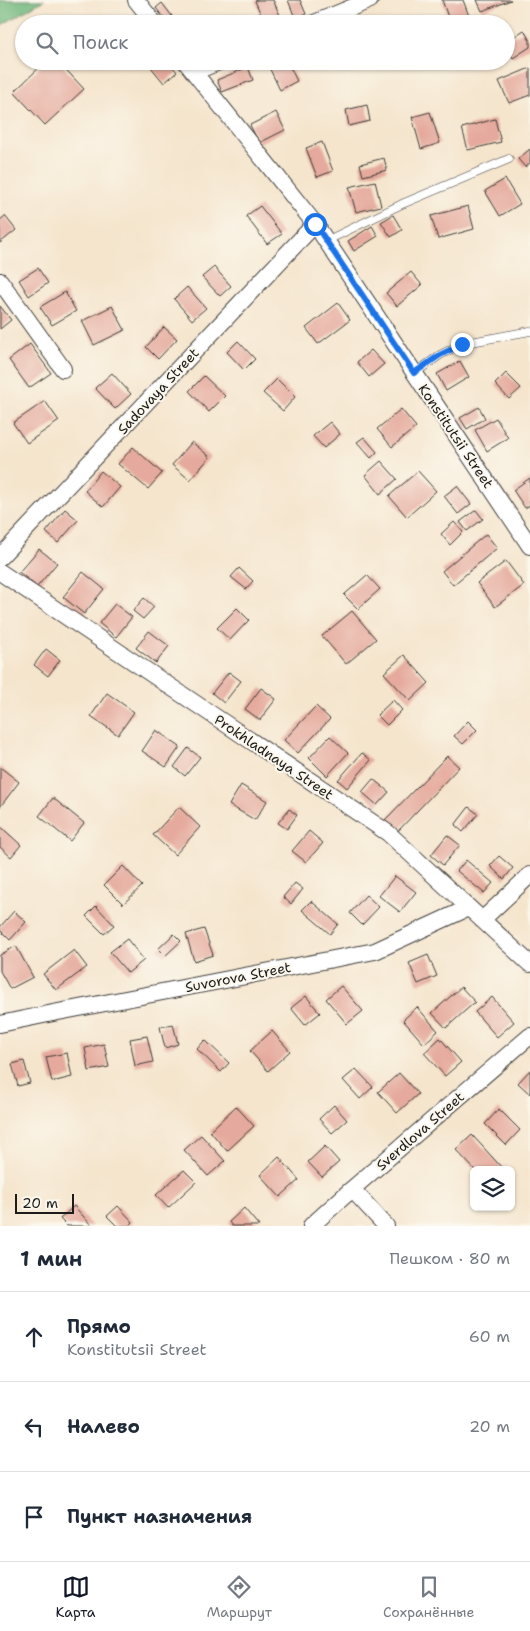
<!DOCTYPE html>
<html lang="ru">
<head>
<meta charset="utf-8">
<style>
	:root { --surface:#fff; --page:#f6f6f7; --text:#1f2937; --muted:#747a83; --line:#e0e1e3; --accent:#111827 }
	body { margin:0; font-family:"Shantell Sans",sans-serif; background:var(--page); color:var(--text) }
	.controls { position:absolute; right:15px; bottom:15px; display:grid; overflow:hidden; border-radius:8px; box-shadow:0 1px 4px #0004 }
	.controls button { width:45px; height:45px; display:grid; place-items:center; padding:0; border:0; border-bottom:1px solid var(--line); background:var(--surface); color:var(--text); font:25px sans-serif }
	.scale { position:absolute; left:15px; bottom:12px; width:59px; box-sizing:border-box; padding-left:5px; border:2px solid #1c1c1c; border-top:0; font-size:14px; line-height:18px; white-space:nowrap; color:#1c1c1c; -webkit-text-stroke:4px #fbf7ec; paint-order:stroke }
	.stop { position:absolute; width:15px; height:15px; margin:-11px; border:4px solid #1a73e8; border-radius:50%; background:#fff }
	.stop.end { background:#1a73e8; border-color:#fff; box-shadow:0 1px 5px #0008 }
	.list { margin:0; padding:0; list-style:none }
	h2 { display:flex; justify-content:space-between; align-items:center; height:65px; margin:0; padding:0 20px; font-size:21px }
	h2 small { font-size:16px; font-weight:400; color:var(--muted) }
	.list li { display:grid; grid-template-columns:32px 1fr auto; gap:15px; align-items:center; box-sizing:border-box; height:90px; padding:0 20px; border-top:1px solid var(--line) }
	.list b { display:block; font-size:19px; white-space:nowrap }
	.list p { margin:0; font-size:16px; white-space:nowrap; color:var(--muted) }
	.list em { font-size:16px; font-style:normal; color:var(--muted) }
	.icon { flex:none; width:28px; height:28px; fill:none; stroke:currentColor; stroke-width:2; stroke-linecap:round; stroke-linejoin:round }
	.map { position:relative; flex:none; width:530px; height:1226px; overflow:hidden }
	.search { position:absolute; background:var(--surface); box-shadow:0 1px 4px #0004; left:15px; right:15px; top:15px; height:55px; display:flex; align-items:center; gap:12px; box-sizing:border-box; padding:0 18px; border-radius:28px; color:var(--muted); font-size:19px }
	.sheet { height:335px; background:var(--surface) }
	nav { display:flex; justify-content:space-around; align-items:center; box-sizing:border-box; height:70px; border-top:1px solid var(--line); background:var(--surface); font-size:14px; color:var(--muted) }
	nav a { display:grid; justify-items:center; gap:2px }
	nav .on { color:var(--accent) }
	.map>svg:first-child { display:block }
	.forest { fill:#70b67b; stroke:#46694c }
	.building { fill:#e5aa9d }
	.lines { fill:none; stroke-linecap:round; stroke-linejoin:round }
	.service-casing { stroke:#3d3a37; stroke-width:9 }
	.minor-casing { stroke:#3d3a37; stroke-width:18 }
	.service { stroke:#fff; stroke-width:8 }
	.minor { stroke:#fff; stroke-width:16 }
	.route { stroke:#1a73e8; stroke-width:6 }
	.labels { text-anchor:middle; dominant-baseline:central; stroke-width:4; stroke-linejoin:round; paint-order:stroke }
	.street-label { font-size:14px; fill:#1c1c1c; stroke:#fbf7ec }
</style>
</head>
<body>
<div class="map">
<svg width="530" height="1226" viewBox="0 0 530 1226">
	<rect width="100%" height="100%" fill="#fbf7ec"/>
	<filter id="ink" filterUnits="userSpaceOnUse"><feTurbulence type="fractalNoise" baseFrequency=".02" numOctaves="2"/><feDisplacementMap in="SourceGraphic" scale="10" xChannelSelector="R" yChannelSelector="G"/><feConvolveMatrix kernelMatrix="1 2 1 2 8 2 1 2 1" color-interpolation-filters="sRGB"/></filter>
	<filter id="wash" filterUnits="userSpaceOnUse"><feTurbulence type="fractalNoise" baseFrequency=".0096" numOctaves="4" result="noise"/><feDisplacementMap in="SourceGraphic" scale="20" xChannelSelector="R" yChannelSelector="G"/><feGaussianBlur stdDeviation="1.12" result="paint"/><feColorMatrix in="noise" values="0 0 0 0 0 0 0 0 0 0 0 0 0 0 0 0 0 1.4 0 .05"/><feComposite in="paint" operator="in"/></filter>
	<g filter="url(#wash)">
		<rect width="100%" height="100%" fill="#f5e5cd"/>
		<!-- forest -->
		<path class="forest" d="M0,0H44L0,26Z"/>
		<g id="blocks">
			<!-- building -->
			<path class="building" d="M257,0H273L283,22L278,24H265L255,1Z
				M288,0H300L306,14L295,18Z
				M442,0H463L469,16L450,23Z
				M477,0H511L482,11Z
				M162,3L172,16L166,21L156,8Z
				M191,19L194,24H184Z
				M524,30L530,41V47L513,58L506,47V42Z
				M46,61H58L84,89L45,125L14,92Z
				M146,61H168L177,72L164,83Z
				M266,61H287L297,81L280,90Z
				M306,61H319L308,66Z
				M248,67L253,80L222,92L217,80Z
				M530,68V95L509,103L499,81Z
				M367,105L370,121L349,126L346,110Z
				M276,112L285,130L259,143L250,125Z
				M430,112L440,143L421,149L412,117Z
				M495,119L501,142L468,150L462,128Z
				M322,142L333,171L317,177L306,148Z
				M530,149V163L525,167L518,159Z
				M384,158L387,170L363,176L360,164Z
				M505,179L520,204L500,216L485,191Z
				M375,181L381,206L356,212L349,187Z
				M260,206L282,234L267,244L246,216Z
				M468,206L474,229L438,239L431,216Z
				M393,215L402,230L391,237L381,222Z
				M5,216L16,230L0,243V220Z
				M372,226L378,236L354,251L348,241Z
				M214,267L231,286L220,296L202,277Z
				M38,268L48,283L29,296L19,280Z
				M411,272L422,285L397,306L386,293Z
				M187,287L206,308L192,320L174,299Z
				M65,292L76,311L52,325L40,307Z
				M338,303L350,320L318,344L306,328Z
				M0,306L11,320L0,329Z
				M112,306L125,330L94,345L82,321Z
				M164,327L177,339L158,359L146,347Z
				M238,341L255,359L244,370L227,352Z
				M30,344L51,373L29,388L9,360Z
				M371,350L384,364L369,377L357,362Z
				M460,361L469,377L446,391L437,374Z
				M112,373L131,394L115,409L95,388Z
				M506,373L521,388L509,399L495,384Z
				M204,376L225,396L209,412L189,391Z
				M277,379L295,397L283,411L263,393Z
				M45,401L59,421L27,443L13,423Z
				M479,407L485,418L467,429L460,418Z
				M401,409L416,427L392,447L377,429Z
				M496,418L508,438L487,451L475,430Z
				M330,422L340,434L324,448L313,436Z
				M364,437L377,452L371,458L357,442Z
				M192,442L210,457L190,480L172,465Z
				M133,447L162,473L148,489L118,464Z
				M381,461L397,479L380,494L365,475Z
				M101,471L120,487L103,507L85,491Z
				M418,471L436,491L407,517L389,496Z
				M530,478V505L525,508L513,490Z
				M457,486L471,504L458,514L444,496Z
				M65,509L78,520L58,543L46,532Z
				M476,510L483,519L467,531L460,522Z
				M454,522L463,532L450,545L441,534Z
				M486,534L497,548L453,585L442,571Z
				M39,549L57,563L37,587L19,572Z
				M506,561L524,585L495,607L477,583Z
				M239,568L253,581L246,589L231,577Z
				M83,572L104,589L84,614L63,597Z
				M367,575L380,589L358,609L344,595Z
				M144,598L154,607L143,619L133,611Z
				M115,604L132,617L116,637L99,623Z
				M237,608L249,620L230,640L217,628Z
				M352,611L376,639L346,664L322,636Z
				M149,631L169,646L156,663L136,648Z
				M46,649L60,660L48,676L34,665Z
				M404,655L429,683L410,701L384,673Z
				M229,672L241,681L224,703L212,693Z
				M261,688L276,699L260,720L245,709Z
				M107,693L134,712L118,735L91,716Z
				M393,700L402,710L387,725L377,715Z
				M316,706L330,719L298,753L284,740Z
				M468,721L477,730L463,744L454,736Z
				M156,730L180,747L166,767L142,751Z
				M330,736L348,753L327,776L309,758Z
				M188,748L200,757L185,776L174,767Z
				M362,753L371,760L347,788L338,780Z
				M447,756L459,767L397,832L385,820Z
				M0,767L19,782L0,807Z
				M373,779L389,792L377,805L362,792Z
				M241,785L267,801L255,820L229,805Z
				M53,798L84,823L70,841L39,816Z
				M179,807L200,827L175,855L153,835Z
				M469,807L478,814L463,832L455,825Z
				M289,809L297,815L287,829L278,823Z
				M0,826L21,845L11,857L0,847Z
				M309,831L323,843L306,862L292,851Z
				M447,835L460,845L443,865L431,855Z
				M499,856L513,868L504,879L490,866Z
				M466,860L493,883L484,893L457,871Z
				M123,866L142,886L123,904L104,885Z
				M395,876L416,892L400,912L379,896Z
				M295,883L303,889L291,904L283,897Z
				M366,895L379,907L362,925L350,913Z
				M311,901L338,924L330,934L302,910Z
				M96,906L114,925L104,934L86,916Z
				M14,911L26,922L10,940L0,930V927Z
				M204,929L213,955L194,961L186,934Z
				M174,934L181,941L165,956L158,949Z
				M127,939L144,960L128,973L110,952Z
				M16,946L33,977L10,989L0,971V955Z
				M74,950L87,967L56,990L43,974Z
				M428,955L437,976L418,984L409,963Z
				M341,986L363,1011L347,1024L326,999Z
				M461,987L475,1002L446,1028L432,1013Z
				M306,996L320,1013L305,1025L291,1008Z
				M492,997L514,1022L497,1037L475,1012Z
				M417,1007L438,1031L424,1044L403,1020Z
				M173,1024L178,1044L165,1048L160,1027Z
				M272,1031L290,1051L268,1071L250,1051Z
				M147,1036L153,1062L135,1066L130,1039Z
				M440,1038L461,1062L445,1076L424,1053Z
				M205,1040L229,1063L221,1072L197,1049Z
				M104,1044L109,1067L89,1071L85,1048Z
				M67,1053L72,1077L52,1082L46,1057Z
				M24,1061L30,1083L18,1086L12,1064Z
				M356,1069L373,1087L360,1099L343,1080Z
				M530,1070V1094L518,1083Z
				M399,1073L418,1094L397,1113L378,1092Z
				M334,1105L347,1120L332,1133L319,1119Z
				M236,1106L254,1126L227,1151L210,1131Z
				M499,1109L520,1130L506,1145L485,1124Z
				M201,1135L225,1161L208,1176L184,1150Z
				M472,1135L504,1170H475L456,1150Z
				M325,1146L339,1162L322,1177L308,1162Z
				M279,1157L299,1180L280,1197L260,1175Z
				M184,1170L196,1182L168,1208L156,1195Z
				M74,1206L92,1226H67L60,1219Z
				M118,1206L133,1222L129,1226H117L107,1216Z
				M244,1208L259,1226H232L229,1222Z"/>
		</g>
	</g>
	<g filter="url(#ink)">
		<use href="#blocks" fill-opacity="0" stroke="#3d3a37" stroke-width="1"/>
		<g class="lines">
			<defs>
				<path id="service" d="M326,241L402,204L509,159
					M415,373L440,355L461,344L530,331"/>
				<path id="minor" d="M136,0L155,24
					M312,24L370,0
					M185,61L315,224L530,546
					M194,72L221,61
					M0,281L63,369
					M0,557L315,224
					M0,572L388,833L530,964
					M482,920L530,875
					M0,1024L53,1013L375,951L468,908
					M352,1189L386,1226
					M311,1226L352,1189L530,1036"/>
			</defs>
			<!-- service casing -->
			<use href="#service" class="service-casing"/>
			<!-- minor casing -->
			<use href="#minor" class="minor-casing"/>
			<!-- service -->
			<use href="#service" class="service"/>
			<!-- minor -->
			<use href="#minor" class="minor"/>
		</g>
	</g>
	<g class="lines" filter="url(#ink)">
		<!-- route -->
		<path class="route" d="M315,224L414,373L440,355L462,344"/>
	</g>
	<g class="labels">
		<!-- street labels -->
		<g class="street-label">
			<text transform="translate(158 391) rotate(-47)">Sadovaya Street</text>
			<text transform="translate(456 436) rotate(56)">Konstitutsii Street</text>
			<text transform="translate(274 757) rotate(34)">Prokhladnaya Street</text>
			<text transform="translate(238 977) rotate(-11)">Suvorova Street</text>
			<text transform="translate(420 1131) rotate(-41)">Sverdlova Street</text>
		</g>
	</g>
</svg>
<div class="controls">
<button><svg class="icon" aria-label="layers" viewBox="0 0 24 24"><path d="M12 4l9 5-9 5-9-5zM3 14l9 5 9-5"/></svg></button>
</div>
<div class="scale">20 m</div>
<div class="stop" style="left:315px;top:224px"></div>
<div class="stop end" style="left:462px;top:344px"></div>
<div class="search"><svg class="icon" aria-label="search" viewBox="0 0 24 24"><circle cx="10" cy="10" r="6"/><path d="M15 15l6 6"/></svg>Поиск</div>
</div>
<section class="sheet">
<h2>1 мин<small>Пешком · 80 m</small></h2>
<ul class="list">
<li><svg class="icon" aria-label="ahead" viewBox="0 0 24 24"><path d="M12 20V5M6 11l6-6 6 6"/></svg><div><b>Прямо</b><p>Konstitutsii Street</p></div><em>60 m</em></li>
<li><svg class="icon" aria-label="left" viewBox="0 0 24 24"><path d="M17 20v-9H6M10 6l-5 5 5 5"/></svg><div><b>Налево</b></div><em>20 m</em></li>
<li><svg class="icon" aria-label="arrive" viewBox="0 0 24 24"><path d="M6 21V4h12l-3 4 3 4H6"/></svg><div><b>Пункт назначения</b></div></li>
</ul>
</section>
<nav>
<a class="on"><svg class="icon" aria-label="map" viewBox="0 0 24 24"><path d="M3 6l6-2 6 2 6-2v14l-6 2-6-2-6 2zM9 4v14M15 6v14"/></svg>Карта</a>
<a><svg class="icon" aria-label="directions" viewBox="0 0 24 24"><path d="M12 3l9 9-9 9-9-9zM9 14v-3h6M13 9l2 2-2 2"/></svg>Маршрут</a>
<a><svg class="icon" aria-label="saved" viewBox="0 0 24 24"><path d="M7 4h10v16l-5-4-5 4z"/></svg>Сохранённые</a>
</nav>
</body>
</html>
